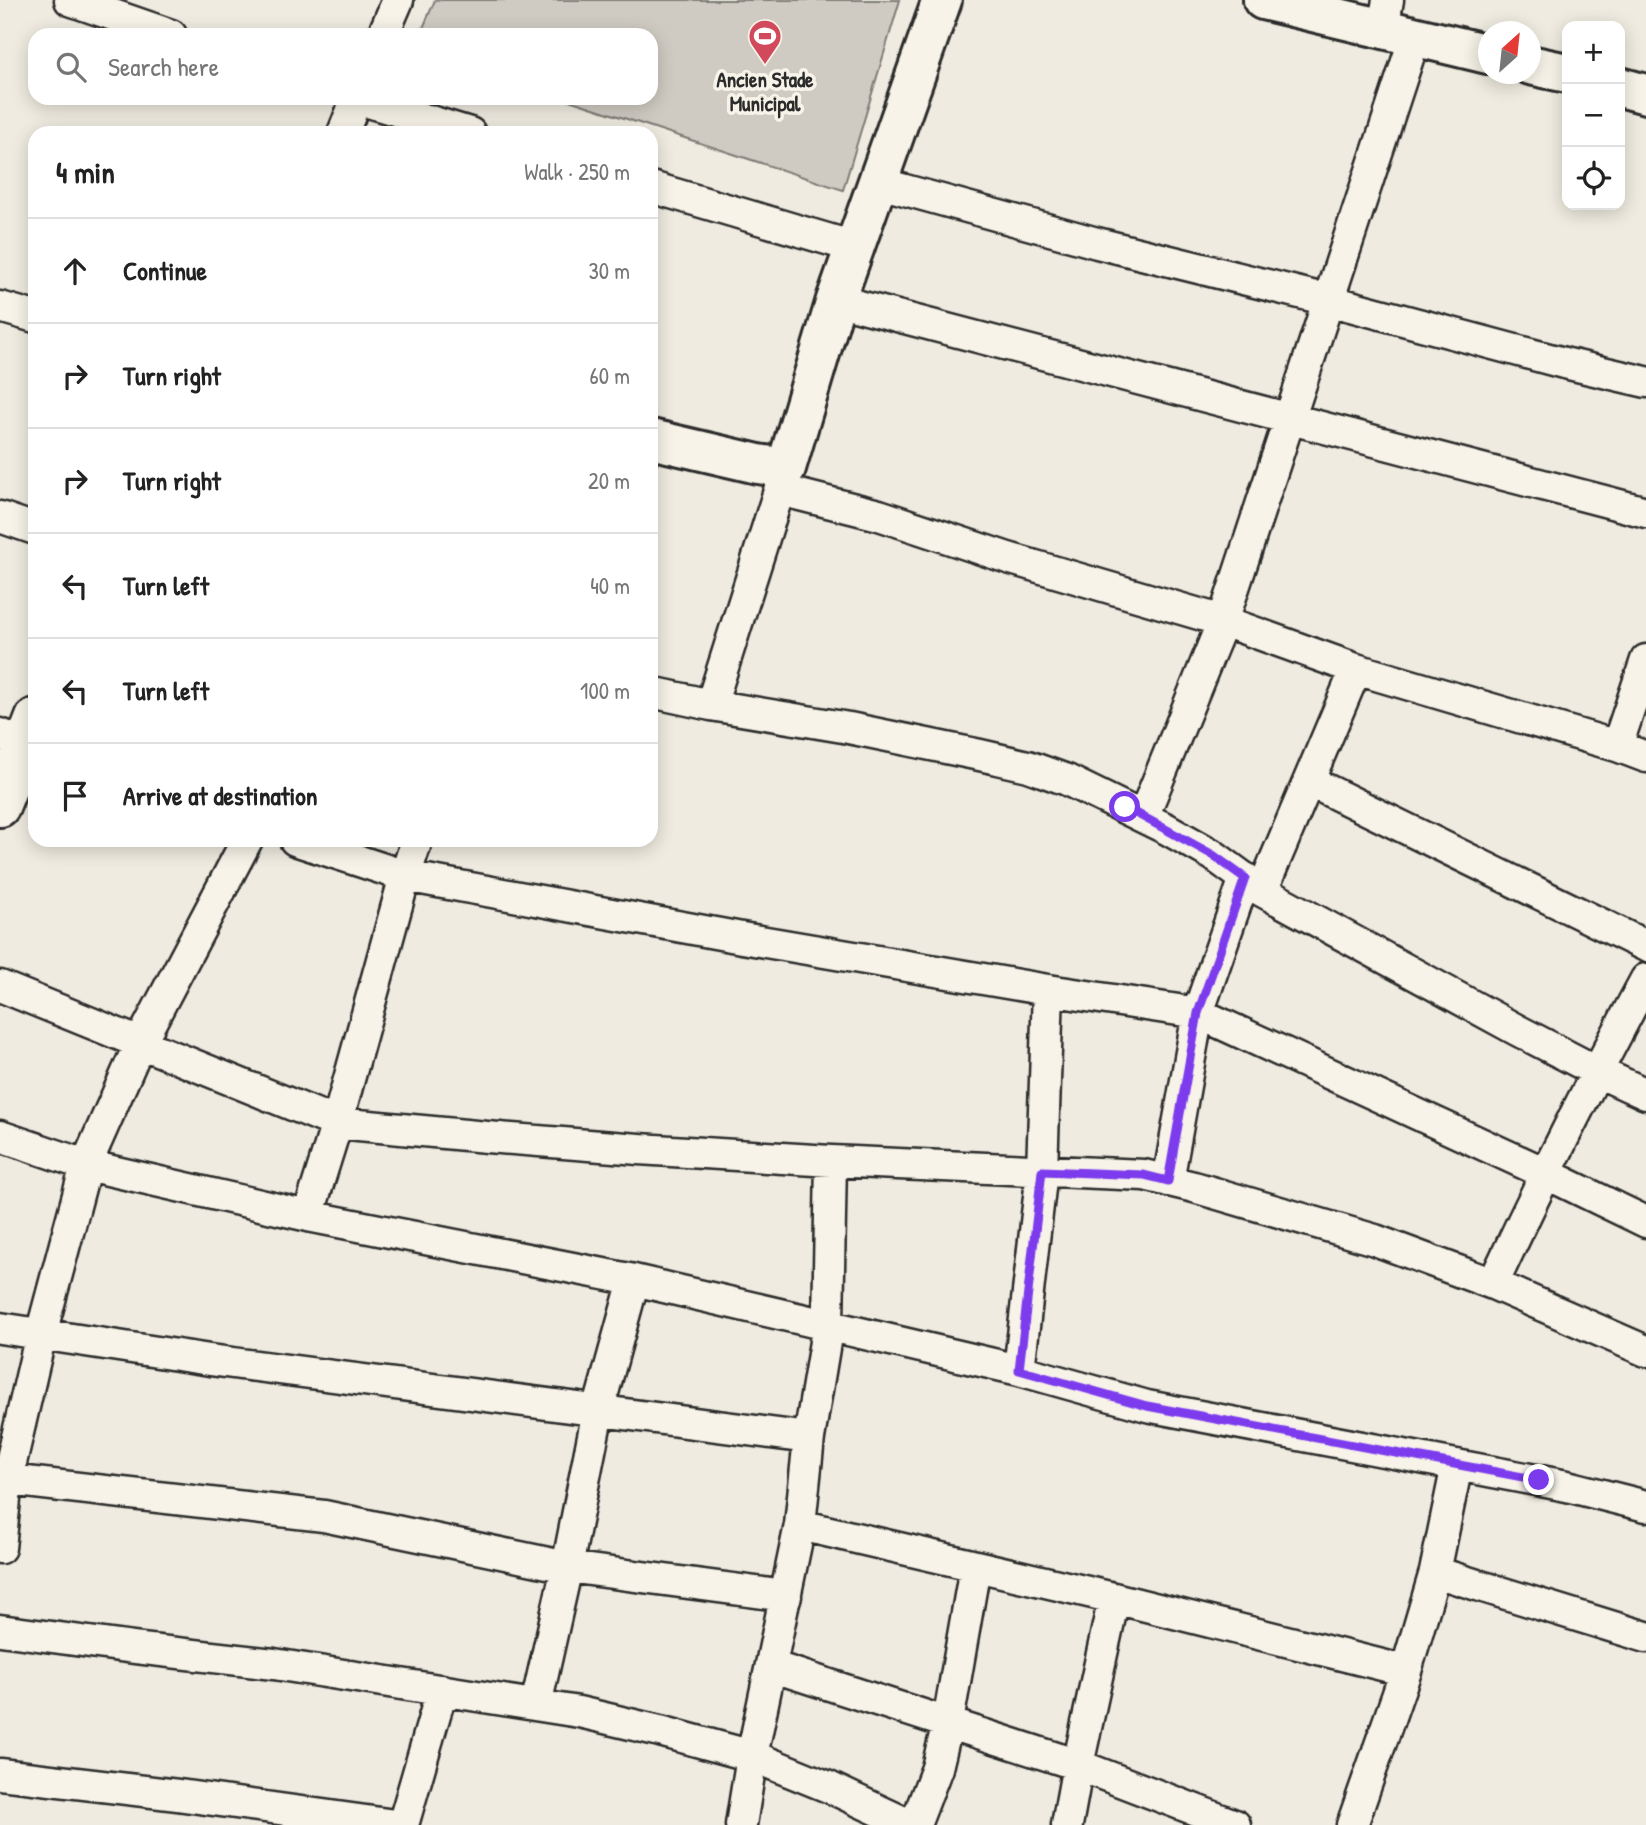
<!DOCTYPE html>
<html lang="en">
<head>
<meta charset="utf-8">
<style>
	:root { --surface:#fff; --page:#f2f2f2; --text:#222; --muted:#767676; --line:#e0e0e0 }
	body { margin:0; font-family:"Patrick Hand",sans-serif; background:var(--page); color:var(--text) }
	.controls { position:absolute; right:21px; top:21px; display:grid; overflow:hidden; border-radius:14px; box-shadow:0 4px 18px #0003 }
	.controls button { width:63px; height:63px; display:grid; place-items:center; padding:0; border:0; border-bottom:2px solid var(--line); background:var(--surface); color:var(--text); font:35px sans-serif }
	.compass { position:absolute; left:1478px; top:21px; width:63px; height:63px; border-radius:50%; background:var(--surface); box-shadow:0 4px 18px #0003; rotate:27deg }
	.stop { position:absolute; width:21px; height:21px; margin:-16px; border:5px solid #7c3aed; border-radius:50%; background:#fff }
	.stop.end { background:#7c3aed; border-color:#fff; box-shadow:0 2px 7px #0008 }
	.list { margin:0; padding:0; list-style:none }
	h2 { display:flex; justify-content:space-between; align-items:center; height:91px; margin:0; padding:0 28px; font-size:30px }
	h2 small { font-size:23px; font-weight:400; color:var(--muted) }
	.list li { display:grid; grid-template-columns:46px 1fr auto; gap:21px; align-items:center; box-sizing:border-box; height:105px; padding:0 28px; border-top:2px solid var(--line) }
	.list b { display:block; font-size:26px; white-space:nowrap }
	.list em { font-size:23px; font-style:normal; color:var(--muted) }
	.icon { flex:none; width:38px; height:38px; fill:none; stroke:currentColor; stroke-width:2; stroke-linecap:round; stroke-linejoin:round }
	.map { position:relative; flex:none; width:1646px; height:1825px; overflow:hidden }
	.search { position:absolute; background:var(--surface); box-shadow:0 4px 18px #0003; left:28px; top:28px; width:630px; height:77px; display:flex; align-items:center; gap:18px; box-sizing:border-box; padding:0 24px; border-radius:21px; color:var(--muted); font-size:26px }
	.panel { position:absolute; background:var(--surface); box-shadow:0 4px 18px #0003; left:28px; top:126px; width:630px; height:721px; border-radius:21px }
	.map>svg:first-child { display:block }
	.green { fill:#cfcbc2; stroke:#7d7b76; stroke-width:2 }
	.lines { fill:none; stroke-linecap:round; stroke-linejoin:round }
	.street-casing { stroke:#2b2b2b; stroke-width:35 }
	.secondary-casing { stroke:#2b2b2b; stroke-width:44 }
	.street { stroke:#f7f3e8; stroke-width:30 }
	.secondary { stroke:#f7f3e8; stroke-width:38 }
	.route { stroke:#7c3aed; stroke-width:9 }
	.labels { text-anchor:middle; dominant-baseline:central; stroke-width:7; stroke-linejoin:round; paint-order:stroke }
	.poi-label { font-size:21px; font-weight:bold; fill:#2b2b2b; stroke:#f7f3e8 }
</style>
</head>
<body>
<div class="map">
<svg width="1646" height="1825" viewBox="0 0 1646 1825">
	<rect width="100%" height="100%" fill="#efebe0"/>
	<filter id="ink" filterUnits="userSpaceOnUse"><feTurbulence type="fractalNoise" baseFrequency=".0143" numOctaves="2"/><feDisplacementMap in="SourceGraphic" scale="14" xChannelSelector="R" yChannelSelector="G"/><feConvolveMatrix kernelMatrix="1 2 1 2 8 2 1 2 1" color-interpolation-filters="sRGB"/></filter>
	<g filter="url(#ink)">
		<!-- green -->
		<path class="green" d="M435,0H900L843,190L563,98H651V35H420Z"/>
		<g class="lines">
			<defs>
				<path id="street" d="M70,0L171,35
					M1383,29L1388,0
					M383,35L398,0
					M355,98L470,133
					M343,133L357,98
					M876,182L1097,243L1328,300L1564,363L1646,382
					M651,187L854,247
					M836,300L1646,512
					M0,307L35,317
					M780,490L879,515L1008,558L1223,621L1356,669L1617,746L1646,757
					M0,517L35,529
					M651,692L711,705L849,728L980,755L1028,766L1067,780L1167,829L1213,855L1262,891L1517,1030L1596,1071L1646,1094
					M711,705L785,472
					M0,734L35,747
					M1617,746L1646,660
					M1309,781L1646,946
					M1143,817L1223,621L1415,37
					M295,840L405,876L742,938L1048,990L1198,1013L1545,1173L1646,1222
					M1262,891L1356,669
					M0,986L337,1123L487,1137L639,1149L831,1161L1144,1175L1194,1187L1375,1240L1493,1284L1646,1351
					M0,1136L86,1165L308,1216L634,1280L1019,1370L1147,1406L1567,1486L1646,1506
					M1168,1181L1198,1013L1245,878
					M308,1216L337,1123L405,876L417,840
					M1493,1284C1541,1181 1592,1079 1646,979
					M0,1328L210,1360L809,1438
					M1019,1370L1042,1171L1048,990
					M0,1479L324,1516L567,1567L786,1596
					M800,1525L1114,1598L1406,1671
					M0,1548L7,1480L41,1334L86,1165L140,1043L247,840
					M1435,1572L1646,1637
					M0,1630L134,1648L274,1664L579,1712L660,1731L752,1756L831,1788L910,1825
					M771,1666L1078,1765L1235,1825
					M536,1705L567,1567L598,1411L634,1280
					M0,1774L178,1795L395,1825
					M403,1825L442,1690
					M741,1825L752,1756L800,1525L809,1438L828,1324L831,1161
					M915,1825L937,1768L948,1722L975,1567
					M1067,1825L1078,1765L1114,1598
					M1352,1825L1406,1671L1435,1572L1457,1465"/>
				<path id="secondary" d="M1263,0L1488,54
					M1530,65L1567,73
					M1620,87L1646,94
					M651,439L758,464L786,468L836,300L942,0
					M0,807L35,718"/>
			</defs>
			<!-- street casing -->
			<use href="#street" class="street-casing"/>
			<!-- secondary casing -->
			<use href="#secondary" class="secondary-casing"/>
			<!-- street -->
			<use href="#street" class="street"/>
			<!-- secondary -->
			<use href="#secondary" class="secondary"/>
		</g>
	</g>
	<g class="lines" filter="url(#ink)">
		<!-- route -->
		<path class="route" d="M1125,807L1213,855L1245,878L1198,1013L1168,1181L1144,1175L1042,1171L1019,1370L1147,1406L1539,1480"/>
	</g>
	<!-- icons -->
	<defs>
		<symbol id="stadium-pin" viewBox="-11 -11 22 30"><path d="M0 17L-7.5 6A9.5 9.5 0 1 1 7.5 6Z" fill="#d1495b" stroke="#f7f3e8"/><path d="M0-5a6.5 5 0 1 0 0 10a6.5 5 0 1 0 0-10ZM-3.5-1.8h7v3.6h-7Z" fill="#fff"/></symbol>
	</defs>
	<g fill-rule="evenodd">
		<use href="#stadium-pin" x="746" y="17" width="38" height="52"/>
	</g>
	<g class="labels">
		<!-- poi labels -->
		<g class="poi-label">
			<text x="765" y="79">Ancien Stade<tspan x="765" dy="24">Municipal</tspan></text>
		</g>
	</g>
</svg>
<div class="controls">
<button>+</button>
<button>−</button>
<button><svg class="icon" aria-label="locate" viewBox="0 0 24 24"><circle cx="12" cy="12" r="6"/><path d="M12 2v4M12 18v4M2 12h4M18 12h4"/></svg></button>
</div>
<svg class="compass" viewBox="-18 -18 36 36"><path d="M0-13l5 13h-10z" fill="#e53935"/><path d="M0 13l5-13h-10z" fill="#767676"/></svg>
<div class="stop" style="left:1125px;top:807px"></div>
<div class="stop end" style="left:1539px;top:1480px"></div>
<div class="search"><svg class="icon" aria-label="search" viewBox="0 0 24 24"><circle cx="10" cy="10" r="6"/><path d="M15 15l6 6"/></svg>Search here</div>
<section class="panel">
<h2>4 min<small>Walk · 250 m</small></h2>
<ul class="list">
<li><svg class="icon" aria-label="ahead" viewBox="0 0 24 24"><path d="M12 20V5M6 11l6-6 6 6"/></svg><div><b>Continue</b></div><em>30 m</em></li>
<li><svg class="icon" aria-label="right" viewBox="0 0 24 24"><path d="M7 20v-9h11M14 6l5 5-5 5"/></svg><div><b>Turn right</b></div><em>60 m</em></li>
<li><svg class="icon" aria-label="right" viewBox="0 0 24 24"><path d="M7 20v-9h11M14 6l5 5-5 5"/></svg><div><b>Turn right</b></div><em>20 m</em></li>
<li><svg class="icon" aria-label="left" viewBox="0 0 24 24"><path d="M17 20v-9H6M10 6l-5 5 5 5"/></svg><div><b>Turn left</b></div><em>40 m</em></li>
<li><svg class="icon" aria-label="left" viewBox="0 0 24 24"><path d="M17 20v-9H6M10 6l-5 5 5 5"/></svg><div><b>Turn left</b></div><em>100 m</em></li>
<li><svg class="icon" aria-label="arrive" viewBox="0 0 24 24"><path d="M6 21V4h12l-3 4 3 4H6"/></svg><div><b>Arrive at destination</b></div></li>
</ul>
</section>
</div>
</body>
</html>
